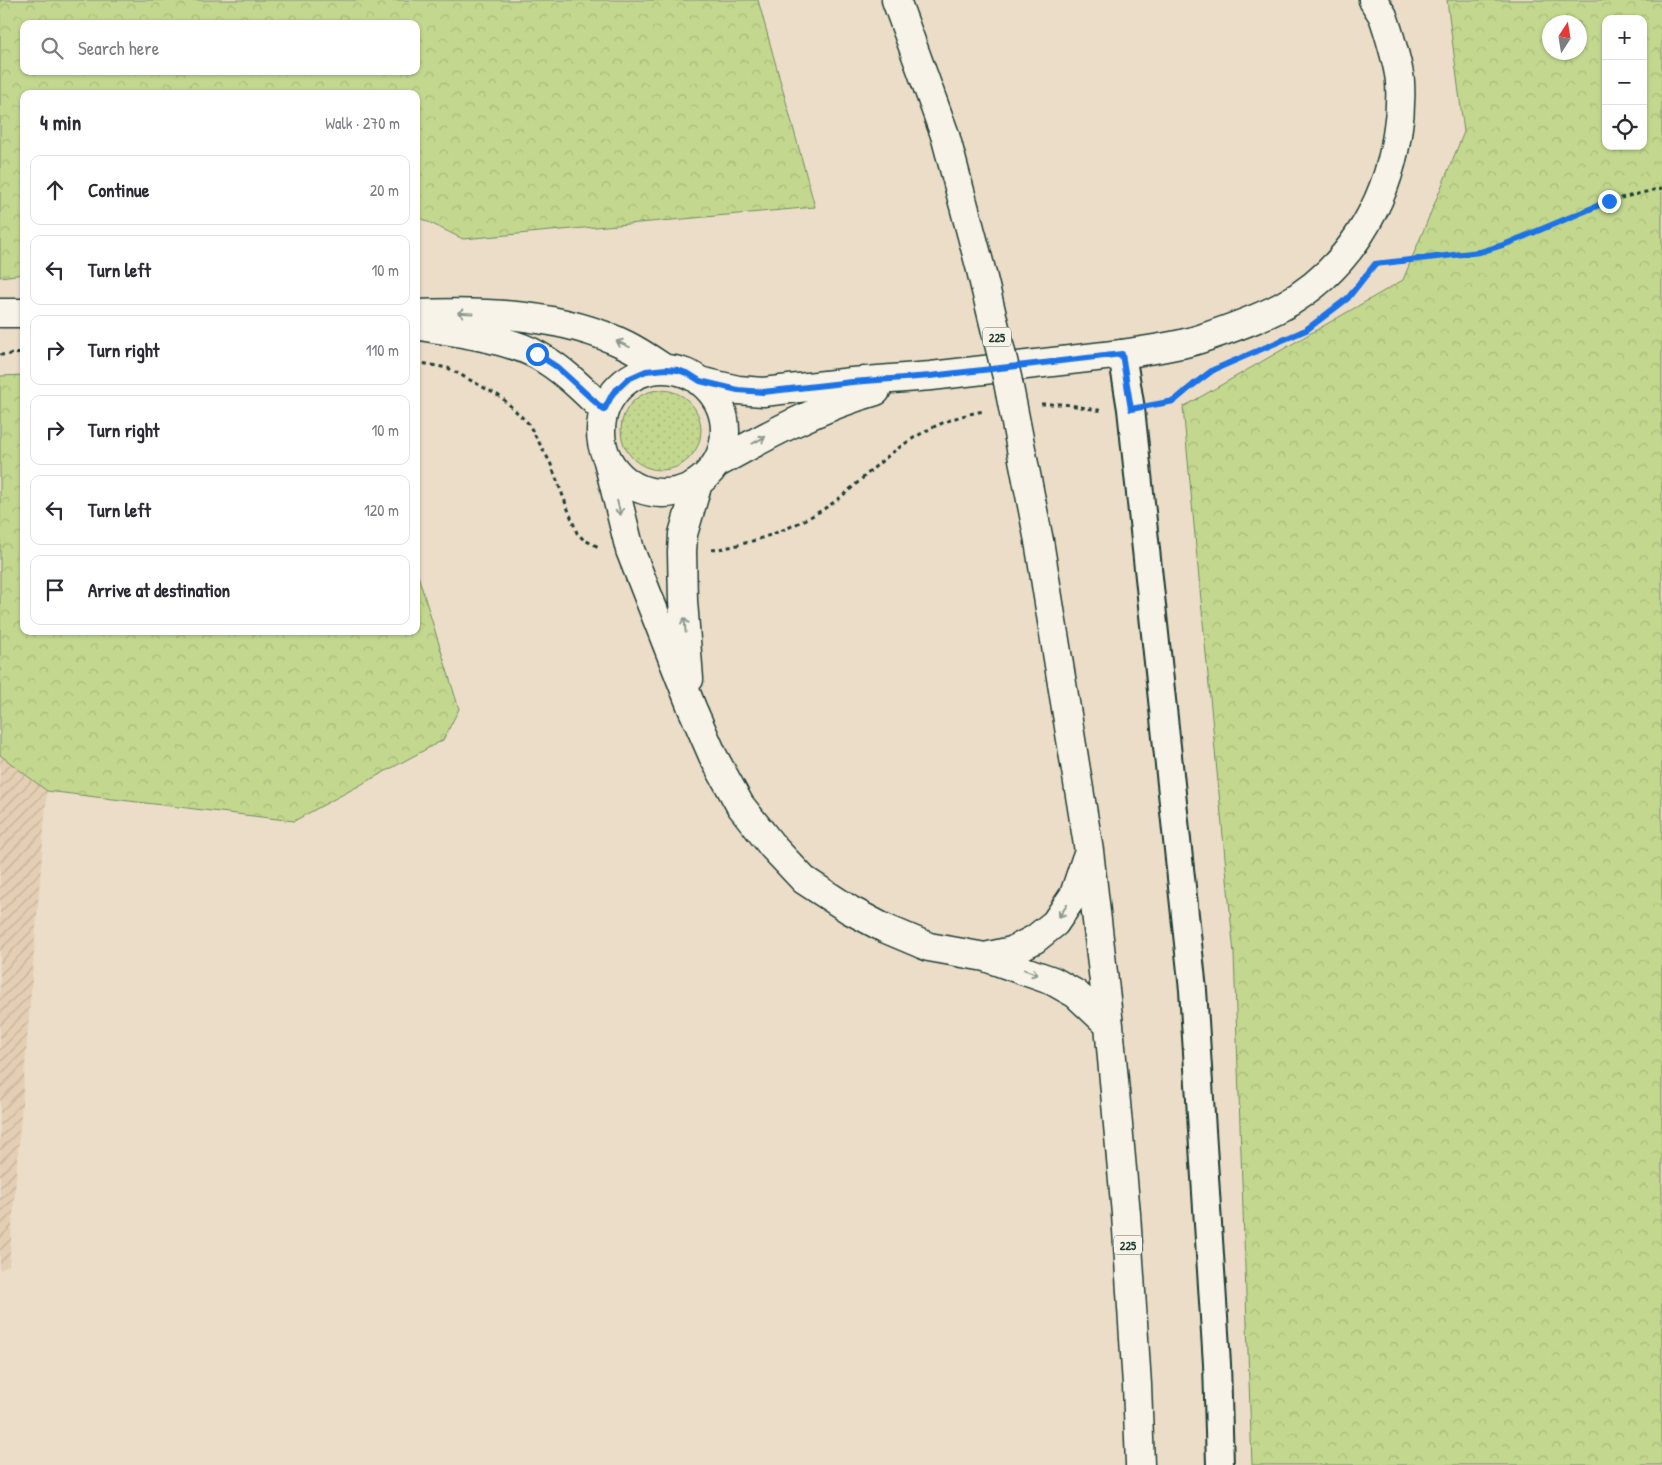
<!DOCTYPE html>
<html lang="en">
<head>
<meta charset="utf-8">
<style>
	:root { --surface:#fff; --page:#f2f2f3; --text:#2b2b33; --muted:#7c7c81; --line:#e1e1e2 }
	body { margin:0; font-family:"Patrick Hand",sans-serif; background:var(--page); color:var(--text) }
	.controls { position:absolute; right:15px; top:15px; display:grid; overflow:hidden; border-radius:10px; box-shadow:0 1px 4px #0004 }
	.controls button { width:45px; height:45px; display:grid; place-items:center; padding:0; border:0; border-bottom:1px solid var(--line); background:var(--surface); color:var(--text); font:25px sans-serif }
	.compass { position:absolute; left:1542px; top:15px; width:45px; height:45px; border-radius:50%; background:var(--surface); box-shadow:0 1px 4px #0004; rotate:12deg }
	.stop { position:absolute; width:15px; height:15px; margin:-11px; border:4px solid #1a73e8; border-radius:50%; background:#fff }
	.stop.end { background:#1a73e8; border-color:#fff; box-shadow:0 1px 5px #0008 }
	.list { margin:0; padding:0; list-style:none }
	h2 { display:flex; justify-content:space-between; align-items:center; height:65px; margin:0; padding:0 20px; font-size:21px }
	h2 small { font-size:16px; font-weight:400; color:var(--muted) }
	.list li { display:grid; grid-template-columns:32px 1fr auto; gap:15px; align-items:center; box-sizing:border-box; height:70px; margin:0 10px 10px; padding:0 10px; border:1px solid var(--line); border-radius:10px }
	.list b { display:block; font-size:19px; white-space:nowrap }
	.list em { font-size:16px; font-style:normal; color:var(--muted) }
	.icon { flex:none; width:28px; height:28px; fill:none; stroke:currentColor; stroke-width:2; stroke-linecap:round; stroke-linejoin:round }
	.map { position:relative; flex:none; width:1662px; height:1465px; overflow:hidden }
	.search { position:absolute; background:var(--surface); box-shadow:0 1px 4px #0004; left:20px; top:20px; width:400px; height:55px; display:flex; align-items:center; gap:12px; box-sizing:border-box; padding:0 18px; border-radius:10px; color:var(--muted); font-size:19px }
	.panel { position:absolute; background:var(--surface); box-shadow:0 1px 4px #0004; left:20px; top:90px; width:400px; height:545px; border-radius:10px }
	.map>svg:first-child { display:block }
	.industrial { fill:url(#industrial-furrows) }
	.grass { fill:url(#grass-dots); stroke:#718a61 }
	.forest { fill:url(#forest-crowns); stroke:#718a61; fill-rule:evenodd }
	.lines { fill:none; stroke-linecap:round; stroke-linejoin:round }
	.street-casing { stroke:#1f3d34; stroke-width:30 }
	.secondary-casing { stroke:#1f3d34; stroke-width:31 }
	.primary-casing { stroke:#1f3d34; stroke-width:31 }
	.path { stroke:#1f3d34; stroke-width:3; stroke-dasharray:4 4; stroke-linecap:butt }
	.street { stroke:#f7f3e8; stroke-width:26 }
	.secondary { stroke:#f7f3e8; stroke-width:28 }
	.primary { stroke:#f7f3e8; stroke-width:28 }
	.primary-bridge-casing { stroke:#1f3d34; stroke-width:31; stroke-linecap:butt }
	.primary-bridge { stroke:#f7f3e8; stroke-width:28 }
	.oneway { stroke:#8b988e }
	.route { stroke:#1a73e8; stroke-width:6 }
	.labels { text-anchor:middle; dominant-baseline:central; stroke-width:5; stroke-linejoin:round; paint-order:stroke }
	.shield { fill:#f7f3e8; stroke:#60746a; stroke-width:1 }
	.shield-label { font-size:12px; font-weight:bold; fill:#1f3d34 }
</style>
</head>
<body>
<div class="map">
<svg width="1662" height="1465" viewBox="0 0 1662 1465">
	<defs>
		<pattern id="industrial-furrows" width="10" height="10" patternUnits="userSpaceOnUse" patternTransform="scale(1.25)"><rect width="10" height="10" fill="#e4ceb4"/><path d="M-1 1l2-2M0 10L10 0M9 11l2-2" fill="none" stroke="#c3b29b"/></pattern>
		<pattern id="grass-dots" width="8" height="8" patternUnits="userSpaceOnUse" patternTransform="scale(1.25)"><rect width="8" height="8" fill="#c3d88e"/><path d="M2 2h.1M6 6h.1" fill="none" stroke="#a7ba7b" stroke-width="1.8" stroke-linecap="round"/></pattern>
		<pattern id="forest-crowns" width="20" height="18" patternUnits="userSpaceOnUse" patternTransform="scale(1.25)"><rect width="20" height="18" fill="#c3d88e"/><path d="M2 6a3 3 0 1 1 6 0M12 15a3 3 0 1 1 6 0" fill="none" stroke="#a7ba7b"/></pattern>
	</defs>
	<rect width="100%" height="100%" fill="#ecddc9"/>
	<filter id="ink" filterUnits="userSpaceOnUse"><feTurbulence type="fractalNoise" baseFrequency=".02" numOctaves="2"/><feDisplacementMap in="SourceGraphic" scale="10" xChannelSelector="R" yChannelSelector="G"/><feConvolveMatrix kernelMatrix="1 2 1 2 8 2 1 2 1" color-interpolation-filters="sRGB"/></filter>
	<g filter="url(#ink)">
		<!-- industrial -->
		<path class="industrial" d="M0,755L47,791L9,1265L0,1270Z"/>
		<!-- grass -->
		<path class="grass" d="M621 430a40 40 0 1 1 80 0a40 40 0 1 1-80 0Z"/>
		<!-- forest -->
		<path class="forest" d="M0,0H758L815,207L463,239L416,216V94H24V274L0,277ZM24,24H416V71H24Z
			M1447,0H1662V1465H1252L1234,954L1183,407L1403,280L1464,132ZM1606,19H1643V146H1606ZM1580,22V52H1550V22Z
			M24,375V631H416V569L459,709L443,740L294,821L47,791L0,755V376Z"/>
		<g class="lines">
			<defs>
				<path id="street" d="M1122,354L1131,409L1193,990L1217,1364L1220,1465"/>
				<path id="secondary" d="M0,313H24
					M416,314C486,311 562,314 626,345C640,352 653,361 665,369
					M416,325C452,332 509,338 539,356C564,370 584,391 604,410
					M601 431a62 62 0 1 1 124 0a62 62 0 1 1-124 0Z
					M699,381L738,390L763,392L852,382L931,376L1122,354
					M716,464C768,435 819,407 876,391"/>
				<path id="primary" d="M896,0L945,135
					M1122,354C1148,350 1175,347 1200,339C1227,330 1256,320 1281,307C1346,272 1386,207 1397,135C1400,117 1401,100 1400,82C1399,67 1388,30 1383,16C1380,11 1376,5 1373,0
					M608,461L630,550L692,708L713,756L740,805L773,847L804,880L850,910L884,928L929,947L985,957L1053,981L1076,994L1109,1025
					M1039,541L1089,851L1109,1025L1126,1214L1137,1385L1140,1465
					M689,679L683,601L682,552L683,534L698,483
					M985,957L1012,951L1035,939L1055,923L1074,895L1086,859"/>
			</defs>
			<!-- street casing -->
			<use href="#street" class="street-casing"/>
			<!-- secondary casing -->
			<use href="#secondary" class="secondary-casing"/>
			<!-- primary casing -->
			<use href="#primary" class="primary-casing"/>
			<!-- path -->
			<path class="path" d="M1375,264L1480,252L1507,244L1609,201L1662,188
				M1300,332L1314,324
				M0,355L24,353
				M416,362L448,368L470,380L501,397L528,423L550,462L577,533L584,540L599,547
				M1041,404H1064L1103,411
				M1159,404C1178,401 1180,395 1194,384C1206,374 1219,368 1232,361
				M712,550C748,545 790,530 822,510C844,497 863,477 883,460C912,436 948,416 985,411"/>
			<!-- street -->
			<use href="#street" class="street"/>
			<!-- secondary -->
			<use href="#secondary" class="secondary"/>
			<!-- primary -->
			<use href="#primary" class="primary"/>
			<defs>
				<path id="primary-bridge" d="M945,135L980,266L1007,377L1039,541"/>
			</defs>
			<!-- primary-bridge casing -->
			<use href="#primary-bridge" class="primary-bridge-casing"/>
			<!-- primary-bridge -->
			<use href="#primary-bridge" class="primary-bridge"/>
		</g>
		<!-- one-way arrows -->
		<defs><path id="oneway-shaft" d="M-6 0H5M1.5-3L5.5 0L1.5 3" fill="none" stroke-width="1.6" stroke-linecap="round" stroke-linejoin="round" transform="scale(1.25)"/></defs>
		<g class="oneway">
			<use href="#oneway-shaft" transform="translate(465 313) rotate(-177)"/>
			<use href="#oneway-shaft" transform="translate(623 344) rotate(-156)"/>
			<use href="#oneway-shaft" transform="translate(759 440) rotate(-28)"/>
			<use href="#oneway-shaft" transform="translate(619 508) rotate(76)"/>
			<use href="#oneway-shaft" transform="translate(685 625) rotate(-95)"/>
			<use href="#oneway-shaft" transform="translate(1063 911) rotate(124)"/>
			<use href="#oneway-shaft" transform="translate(1031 972) rotate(21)"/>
		</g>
	</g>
	<g class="lines" filter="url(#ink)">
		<!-- route -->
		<path class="route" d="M537,354L557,367L604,410L613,393L628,379L646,371L666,369L678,370L689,374L700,381L738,390L763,392L852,382L930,376L1122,354L1131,409L1174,401L1193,385L1213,370L1306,330L1348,298L1375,264L1480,252L1506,244L1609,201"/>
	</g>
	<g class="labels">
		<!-- shield labels -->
		<g class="shield">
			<rect x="983" y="327.5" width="28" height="19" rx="4"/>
			<rect x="1114" y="1235.5" width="28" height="19" rx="4"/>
		</g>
		<g class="shield-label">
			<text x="997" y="337">225</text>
			<text x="1128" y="1245">225</text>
		</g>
	</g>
</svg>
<div class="controls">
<button>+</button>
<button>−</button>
<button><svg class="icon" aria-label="locate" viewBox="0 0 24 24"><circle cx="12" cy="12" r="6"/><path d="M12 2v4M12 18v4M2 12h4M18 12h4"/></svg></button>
</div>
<svg class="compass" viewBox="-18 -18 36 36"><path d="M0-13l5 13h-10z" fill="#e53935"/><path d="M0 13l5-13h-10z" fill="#7c7c81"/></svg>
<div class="stop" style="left:537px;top:354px"></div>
<div class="stop end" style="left:1609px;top:201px"></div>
<div class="search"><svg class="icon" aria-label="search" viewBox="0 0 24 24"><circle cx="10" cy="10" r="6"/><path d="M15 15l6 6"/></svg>Search here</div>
<section class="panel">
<h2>4 min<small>Walk · 270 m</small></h2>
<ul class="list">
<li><svg class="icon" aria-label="ahead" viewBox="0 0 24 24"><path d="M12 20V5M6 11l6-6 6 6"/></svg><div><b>Continue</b></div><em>20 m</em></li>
<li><svg class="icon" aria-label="left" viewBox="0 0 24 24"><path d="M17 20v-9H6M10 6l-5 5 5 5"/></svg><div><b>Turn left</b></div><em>10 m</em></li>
<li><svg class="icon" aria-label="right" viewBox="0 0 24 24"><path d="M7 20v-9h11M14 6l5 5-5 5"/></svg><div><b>Turn right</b></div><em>110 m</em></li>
<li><svg class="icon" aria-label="right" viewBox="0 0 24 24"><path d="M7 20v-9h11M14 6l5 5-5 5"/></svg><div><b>Turn right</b></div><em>10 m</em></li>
<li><svg class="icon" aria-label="left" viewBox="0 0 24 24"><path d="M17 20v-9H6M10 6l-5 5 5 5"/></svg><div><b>Turn left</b></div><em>120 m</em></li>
<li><svg class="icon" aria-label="arrive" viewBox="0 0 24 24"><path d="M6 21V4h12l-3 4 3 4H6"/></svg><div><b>Arrive at destination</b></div></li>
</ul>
</section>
</div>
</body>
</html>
